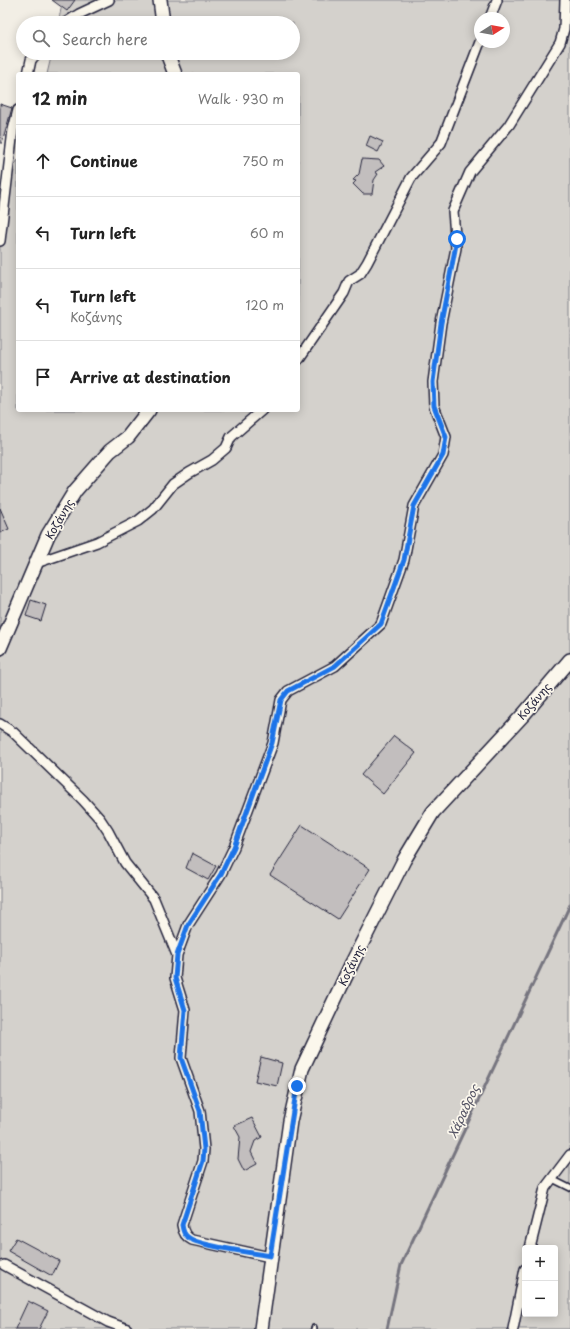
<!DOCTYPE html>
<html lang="en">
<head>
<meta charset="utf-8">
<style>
	:root { --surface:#fff; --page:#f6f6f6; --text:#222; --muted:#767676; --line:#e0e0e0 }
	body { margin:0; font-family:"Playpen Sans",sans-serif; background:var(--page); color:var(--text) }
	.controls { position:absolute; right:12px; bottom:12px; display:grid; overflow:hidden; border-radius:4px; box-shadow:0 2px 10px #0003 }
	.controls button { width:36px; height:36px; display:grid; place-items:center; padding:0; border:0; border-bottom:1px solid var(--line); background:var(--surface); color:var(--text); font:20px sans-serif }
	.compass { position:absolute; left:474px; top:12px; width:36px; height:36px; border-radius:50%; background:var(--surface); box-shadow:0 2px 10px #0003; rotate:79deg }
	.stop { position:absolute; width:12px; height:12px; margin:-9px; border:3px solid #1a73e8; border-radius:50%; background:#fff }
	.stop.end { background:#1a73e8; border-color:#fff; box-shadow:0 1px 4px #0008 }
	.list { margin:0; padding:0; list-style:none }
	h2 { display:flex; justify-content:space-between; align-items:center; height:52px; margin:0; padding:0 16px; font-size:17px }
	h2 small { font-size:13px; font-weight:400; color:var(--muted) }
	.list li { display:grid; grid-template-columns:26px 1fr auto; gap:12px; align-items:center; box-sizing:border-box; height:72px; padding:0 16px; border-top:1px solid var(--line) }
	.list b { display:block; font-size:15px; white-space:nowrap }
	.list p { margin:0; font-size:13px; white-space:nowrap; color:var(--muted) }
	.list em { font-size:13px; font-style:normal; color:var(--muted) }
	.icon { flex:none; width:22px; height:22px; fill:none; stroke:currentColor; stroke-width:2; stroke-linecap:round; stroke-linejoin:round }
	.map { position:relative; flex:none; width:570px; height:1329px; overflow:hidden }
	.search { position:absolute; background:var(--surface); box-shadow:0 2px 10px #0003; left:16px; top:16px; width:284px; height:44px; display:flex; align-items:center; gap:10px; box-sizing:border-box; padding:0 14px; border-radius:22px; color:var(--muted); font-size:15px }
	.panel { position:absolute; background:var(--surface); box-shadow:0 2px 10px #0003; left:16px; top:72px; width:284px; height:340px; border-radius:4px }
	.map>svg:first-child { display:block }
	.green { fill:#d4d1cc; stroke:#7b7a84; fill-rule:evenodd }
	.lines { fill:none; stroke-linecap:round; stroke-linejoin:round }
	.stream { stroke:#76747f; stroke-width:3 }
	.building { fill:#c2bebe; stroke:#22223b }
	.lane-casing { stroke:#22223b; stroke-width:8 }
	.street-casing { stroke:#22223b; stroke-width:12 }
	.secondary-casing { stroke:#22223b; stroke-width:16 }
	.lane { stroke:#fbf7ec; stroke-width:4.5 }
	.street { stroke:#fbf7ec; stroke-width:9 }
	.secondary { stroke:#fbf7ec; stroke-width:13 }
	.route { stroke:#1a73e8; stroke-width:5 }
	.labels { text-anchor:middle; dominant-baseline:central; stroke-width:3.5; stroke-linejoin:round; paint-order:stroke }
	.street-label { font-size:11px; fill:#22223b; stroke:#fbf7ec }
	.water-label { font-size:12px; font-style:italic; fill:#535263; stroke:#fbf7ec }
</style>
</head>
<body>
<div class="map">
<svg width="570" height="1329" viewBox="0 0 570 1329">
	<rect width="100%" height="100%" fill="#f2eee5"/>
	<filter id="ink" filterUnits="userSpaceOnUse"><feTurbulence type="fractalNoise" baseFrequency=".025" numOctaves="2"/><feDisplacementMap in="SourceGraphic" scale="8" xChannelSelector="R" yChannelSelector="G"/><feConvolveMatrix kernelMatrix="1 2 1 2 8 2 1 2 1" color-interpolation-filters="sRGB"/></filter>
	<g filter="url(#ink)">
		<!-- green -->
		<path class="green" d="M63,0H570V1329H0V185L18,160V410H298V74H47L52,53H293V23H58ZM480,18H504V42H480ZM525,1248H555V1314H525Z"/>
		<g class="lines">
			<!-- stream -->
			<path class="stream" d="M387,1329L401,1265L570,905"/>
		</g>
		<!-- building -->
		<path class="building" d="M52,0H75L67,11Z
			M0,104L12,108L2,143H0Z
			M370,136L383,142L378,152L366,146Z
			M362,159L379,160L384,166L375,172L378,174L374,180L372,194H363L353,184L356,181L353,180L359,174Z
			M0,508L9,529L0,533Z
			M31,600L46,605L41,621L26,616Z
			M394,736L416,753L383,794L361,775Z
			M302,825L370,869L338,919L270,875Z
			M192,853L216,866L208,880L186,868Z
			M261,1057L282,1063L277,1086L255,1081Z
			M252,1118L262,1137L255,1141L251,1152L257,1164L244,1171L238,1159L240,1137L234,1126Z
			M16,1238L59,1261L52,1276L8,1251Z
			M28,1301L48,1311L39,1329H15Z"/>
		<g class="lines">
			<defs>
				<path id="lane" d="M552,1179L570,1188
					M314,1329V1328"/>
				<path id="street" d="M490,18L497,0
					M65,23L79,14L109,0
					M28,74L31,60L37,53
					M0,241L13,130L18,110
					M298,360L344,293L349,281L360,274L367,263L411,178L441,143L480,42
					M36,563L97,542L138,521L153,509L173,484L189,473L212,460L226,448L231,437L262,410
					M0,724L13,732L83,800L100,819L108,831L125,863L154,899L177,955
					M530,1248L545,1188L570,1155
					M270,1257L192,1240C186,1237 183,1233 182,1225L203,1161L204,1149L200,1111L181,1058L185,1010L175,978L177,955L188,925L221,874L234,847L273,743L281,700L288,691L335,666L381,624L404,560L414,506L443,455L446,437L434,406L433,382L441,323L456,248L453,211L470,172L509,125L560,43L564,29L565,0
					M4,1265L108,1322L127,1329
					M513,1329L525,1269"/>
				<path id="secondary" d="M160,0L163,23
					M167,53L175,74
					M0,648L48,535L75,491L110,451L128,437L149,410
					M261,1329L290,1121L302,1069L352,963L404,860L433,812L524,714L570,660"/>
			</defs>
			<!-- lane casing -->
			<use href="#lane" class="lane-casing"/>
			<!-- street casing -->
			<use href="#street" class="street-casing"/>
			<!-- secondary casing -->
			<use href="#secondary" class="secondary-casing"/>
			<!-- lane -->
			<use href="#lane" class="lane"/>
			<!-- street -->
			<use href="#street" class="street"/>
			<!-- secondary -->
			<use href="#secondary" class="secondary"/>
		</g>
	</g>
	<g class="lines" filter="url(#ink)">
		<!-- route -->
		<path class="route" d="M297,1086L270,1256C254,1253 199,1246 189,1238C184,1235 183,1231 182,1225L203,1161L204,1149L200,1111L181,1058L185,1010L175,978L177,955L188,925L221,874L234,847L272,743L281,700L288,691L335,666L381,624L404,560L414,506L443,455L446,437L434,406L433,382L441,323L457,239"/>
	</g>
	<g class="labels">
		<!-- street labels -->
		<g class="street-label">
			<text transform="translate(59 519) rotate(-60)">Κοζάνης</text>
			<text transform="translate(534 701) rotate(-49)">Κοζάνης</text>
			<text transform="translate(351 965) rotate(-64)">Κοζάνης</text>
		</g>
		<!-- water labels -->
		<g class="water-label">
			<text transform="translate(463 1111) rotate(-65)">Χάραδρος</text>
		</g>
	</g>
</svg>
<div class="controls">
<button>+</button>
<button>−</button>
</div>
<svg class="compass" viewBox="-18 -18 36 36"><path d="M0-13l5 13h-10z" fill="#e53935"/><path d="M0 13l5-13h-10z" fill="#767676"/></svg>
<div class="stop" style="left:457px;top:239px"></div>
<div class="stop end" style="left:297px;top:1086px"></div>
<div class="search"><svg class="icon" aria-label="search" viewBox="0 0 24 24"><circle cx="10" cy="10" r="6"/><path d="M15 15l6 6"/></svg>Search here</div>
<section class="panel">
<h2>12 min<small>Walk · 930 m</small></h2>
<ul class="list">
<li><svg class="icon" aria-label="ahead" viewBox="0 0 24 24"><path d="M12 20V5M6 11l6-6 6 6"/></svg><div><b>Continue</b></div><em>750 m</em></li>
<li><svg class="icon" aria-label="left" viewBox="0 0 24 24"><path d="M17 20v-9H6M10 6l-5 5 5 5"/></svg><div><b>Turn left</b></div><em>60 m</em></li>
<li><svg class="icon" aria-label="left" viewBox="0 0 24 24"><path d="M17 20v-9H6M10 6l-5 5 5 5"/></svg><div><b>Turn left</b><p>Κοζάνης</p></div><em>120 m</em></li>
<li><svg class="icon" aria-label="arrive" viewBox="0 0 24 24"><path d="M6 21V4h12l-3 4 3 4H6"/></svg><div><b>Arrive at destination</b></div></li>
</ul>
</section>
</div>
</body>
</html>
